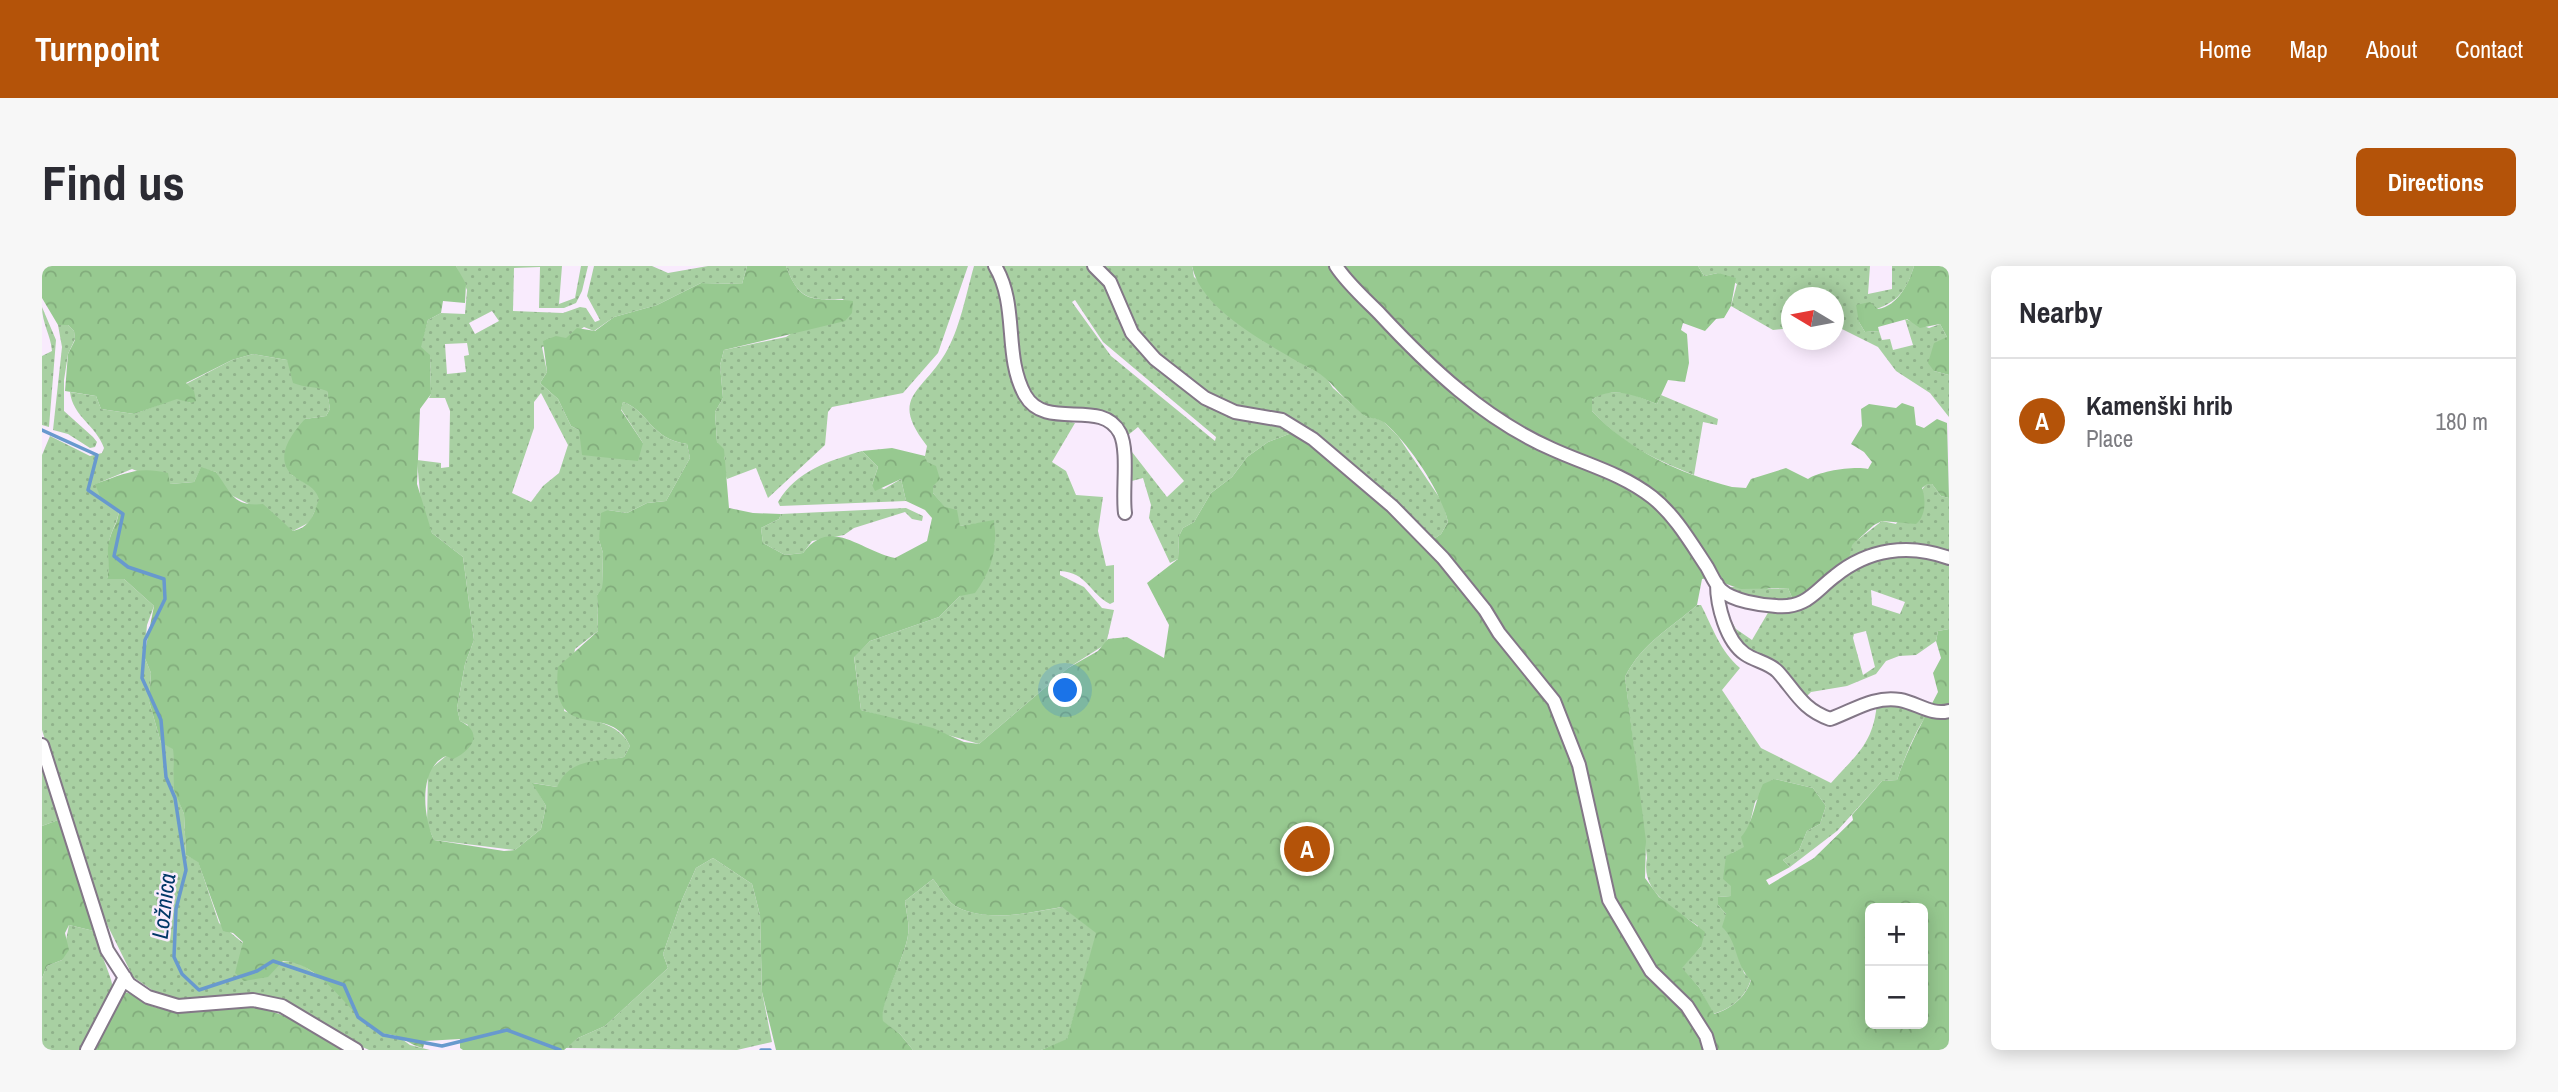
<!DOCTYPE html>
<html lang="en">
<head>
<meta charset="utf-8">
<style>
	:root { --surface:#fff; --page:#f7f7f7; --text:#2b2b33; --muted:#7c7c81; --line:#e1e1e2; --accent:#b45309 }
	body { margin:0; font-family:"Archivo Narrow",sans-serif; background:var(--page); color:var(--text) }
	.controls { position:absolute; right:21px; bottom:21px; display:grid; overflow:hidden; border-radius:10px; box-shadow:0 4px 18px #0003 }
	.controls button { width:63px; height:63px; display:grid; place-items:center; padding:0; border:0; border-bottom:2px solid var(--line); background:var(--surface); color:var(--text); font:35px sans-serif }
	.compass { position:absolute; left:1739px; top:21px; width:63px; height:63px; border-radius:50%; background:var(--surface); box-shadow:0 4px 18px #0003; rotate:280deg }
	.you { position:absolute; left:1024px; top:425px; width:24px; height:24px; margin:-18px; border:5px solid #fff; border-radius:50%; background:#1a73e8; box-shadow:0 0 0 10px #1a73e833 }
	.badge { display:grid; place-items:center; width:46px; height:46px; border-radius:50%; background:var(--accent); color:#fff; font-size:23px; font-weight:700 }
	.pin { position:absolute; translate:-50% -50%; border:4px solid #fff; box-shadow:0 2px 7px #0006 }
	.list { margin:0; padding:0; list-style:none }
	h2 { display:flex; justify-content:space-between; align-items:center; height:91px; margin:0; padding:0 28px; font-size:30px }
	h2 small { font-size:23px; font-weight:400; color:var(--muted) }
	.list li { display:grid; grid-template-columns:46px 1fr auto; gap:21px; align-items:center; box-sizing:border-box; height:126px; padding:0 28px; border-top:2px solid var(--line) }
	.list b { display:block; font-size:26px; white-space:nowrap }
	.list p { margin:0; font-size:23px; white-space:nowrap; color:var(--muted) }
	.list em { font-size:23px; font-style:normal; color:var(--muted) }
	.map { position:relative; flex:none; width:1907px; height:784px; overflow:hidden; border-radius:10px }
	header { display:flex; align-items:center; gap:42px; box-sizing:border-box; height:98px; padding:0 35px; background:var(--accent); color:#fff }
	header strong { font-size:33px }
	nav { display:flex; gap:38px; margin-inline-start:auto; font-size:24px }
	.intro { display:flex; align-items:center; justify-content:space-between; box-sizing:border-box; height:168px; padding:0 42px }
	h1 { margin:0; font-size:49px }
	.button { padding:18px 32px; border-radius:10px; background:var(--accent); color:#fff; font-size:24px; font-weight:700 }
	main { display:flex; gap:42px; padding:0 42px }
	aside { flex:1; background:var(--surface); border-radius:10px; box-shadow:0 4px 18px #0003 }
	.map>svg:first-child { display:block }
	.grass { fill:url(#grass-dots); fill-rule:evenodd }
	.forest { fill:url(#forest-crowns); fill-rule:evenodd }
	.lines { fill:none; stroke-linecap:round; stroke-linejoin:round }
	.stream { stroke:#6899ce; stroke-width:3.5 }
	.minor-casing { stroke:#837787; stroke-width:16 }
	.minor { stroke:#fff; stroke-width:12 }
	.labels { text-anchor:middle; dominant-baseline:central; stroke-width:5; stroke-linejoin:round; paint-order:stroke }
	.water-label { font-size:23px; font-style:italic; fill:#003767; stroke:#f9ebfd }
</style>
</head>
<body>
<header>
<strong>Turnpoint</strong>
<nav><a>Home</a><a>Map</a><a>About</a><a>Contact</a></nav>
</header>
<div class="intro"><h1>Find us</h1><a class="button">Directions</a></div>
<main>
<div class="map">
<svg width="1907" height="784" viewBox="0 0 1907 784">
	<defs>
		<pattern id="grass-dots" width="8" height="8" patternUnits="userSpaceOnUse" patternTransform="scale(1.75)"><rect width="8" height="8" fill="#a8d0a2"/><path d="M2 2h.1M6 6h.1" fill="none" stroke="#90b28b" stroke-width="1.8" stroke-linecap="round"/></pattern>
		<pattern id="forest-crowns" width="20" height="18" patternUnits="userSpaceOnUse" patternTransform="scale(1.75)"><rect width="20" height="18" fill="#97c990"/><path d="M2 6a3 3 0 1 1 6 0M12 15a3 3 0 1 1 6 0" fill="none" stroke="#82ac7c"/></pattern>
	</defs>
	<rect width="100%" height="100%" fill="#f9ebfd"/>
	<!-- grass -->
	<path class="grass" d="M414,0H520L517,38L533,32L539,0H546L540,25L534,37L522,42H497L498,1L472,2L471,45L521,47L538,41L544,42L553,56L558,54L545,30L552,0H610L626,7L666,0H705L700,18L659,17L615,39L572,51L552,65L542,61L524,73L500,81L505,106L498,117L516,133L529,160L537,164L540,175L601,177L579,143L581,136C606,144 608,173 645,178L648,192L624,235L605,237L585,247L566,244L557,274L561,287L560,323L555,329L556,365L533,383L522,445C545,454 578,456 588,480L582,491L567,494L515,521L491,517L504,540L499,563L473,584L392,574L385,558L386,505L404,490L426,459L418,455L415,442L423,398L432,374L421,291L390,267L379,239L375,194L399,197V202L407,201L408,145L403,132H387L389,128L388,90L378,81L386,54L399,47L423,48L425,24ZM450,45L457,55L433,68L427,57ZM425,77L427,89L422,90L424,106L405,108L403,78ZM499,127L526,179L517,207L501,220L489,236L470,227L492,162V136Z
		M744,0H926L896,87L861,127L790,141L786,146L783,179L726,232L714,202L685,213L681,202L683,192L675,176L673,146L681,132L678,99L682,84L744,71L802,33C768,34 757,35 744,0Z
		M932,0H950L958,14L970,101L1000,148L1033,157L1010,196L1024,205L1034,229L1061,231L1056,265L1064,300L1072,299V336L1068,338C1046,326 1046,307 1018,305V309L1042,321L1060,342L1072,344L1064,378L1026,402L937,478L819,444L812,390L828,375L897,351L918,330L953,278L952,255L918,260L891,227L883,190L885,180C847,131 879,128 903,88C918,63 924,28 932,0Z
		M955,0H1048L1060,12L1076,44L1139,120L1255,165L1226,176L1205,191L1190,211L1169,227L1152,256L1141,262L1137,270L1136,293L1128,297L1107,252L1109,239L1101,212L1086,216C1078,124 1027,173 984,126C974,115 960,21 955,0ZM1033,34L1061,76L1174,171L1173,175L1069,90L1030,36ZM1096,161L1142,215L1125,231L1083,177L1085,170Z
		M1058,0H1150L1152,11L1222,73L1267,102L1281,107L1291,122L1323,150L1340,154L1356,170L1401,237L1406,256L1399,268L1389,275L1278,175L1172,135L1101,78Z
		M1656,0H1828L1826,28L1850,23V0H1872C1862,33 1849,40 1817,48V56L1823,66L1837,65L1840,74L1848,73L1851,84L1871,79L1863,53L1887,62L1898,58L1905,71L1892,105L1907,109V151L1888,127L1854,105L1836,81L1792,59V32H1750L1749,62L1731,64L1689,40L1695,18L1676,7L1662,10Z
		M0,41L14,74L7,161L0,159V90L10,85C9,70 0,57 0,41Z
		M16,59H26L32,65L33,73L26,88L22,114V145L51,171L55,176L53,181L48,182L26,168L11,164L20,81Z
		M211,88L245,94L274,120L285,124L288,143L284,150L263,153L250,209L274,223L278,233L268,256L251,265L236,253L185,227L174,206L159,202L152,216L128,218L90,203L54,218L77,244C76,257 68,265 67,278C65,291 69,300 65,313H82L112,340L105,359L102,390L109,407L107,435L119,477L131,482L133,524L142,548L144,589L156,595L177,657L201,677L198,698L255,695L286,717L333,765L357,771L368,779L388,784H327L210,729L136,733L116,728L91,711L54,636L0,464V189L8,170L48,190L60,187L62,182C54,159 31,151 28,126L54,130L59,143L92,148L135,132L149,137L144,118L190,94Z
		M1561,126L1587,127L1615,138L1619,129L1676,153L1675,159L1661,156L1652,209C1608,191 1583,180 1550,145V134Z
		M820,185L836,201L830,219L842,223L859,213L864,235L738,240L736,236C755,204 787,195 820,185Z
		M1885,217L1890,218L1899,230L1907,232V288L1888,283L1806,298L1809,279L1840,255L1854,258Z
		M864,242L881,250L880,255L870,253L863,246L812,262L802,269L770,275L761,287L743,289L721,277L719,262L737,253L739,248Z
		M1854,286L1907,294V363L1896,365L1894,375L1874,389L1857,390L1844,395L1834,408L1805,420L1769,426L1760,435L1694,377L1686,349L1694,363L1710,374L1727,345L1807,303ZM1829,324L1863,336L1858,348L1830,339ZM1824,365L1833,401L1821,409L1811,372L1812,368Z
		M1721,320L1727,323L1746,322L1752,336L1734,338L1688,325V321Z
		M1655,339H1659C1671,362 1678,385 1698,402L1680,424L1719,482L1789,517C1815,488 1832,477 1835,436H1859L1886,447C1872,467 1863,491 1855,514L1840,515L1795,565L1748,601L1741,594L1757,584L1765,565L1778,558L1784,540L1771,522L1733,513L1713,536L1702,582L1690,587L1689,630L1676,631V639L1684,648L1702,707L1709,713C1704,731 1689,743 1671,748L1657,721L1639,702L1659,681L1656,660C1632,643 1598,626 1605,592L1583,411C1600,377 1628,363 1655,339Z
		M0,503L16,554L0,560Z
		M671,592L710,618L718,649L720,726L730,776L695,784L523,782L536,772L563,760L626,702L621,688L639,636L654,602Z
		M891,613C899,622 905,637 917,642C949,656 985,647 1021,641L1055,667L1025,774L999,784H871L858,768L840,755C837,737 863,692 866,669C868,659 864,646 863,635Z
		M27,659L52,665C54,677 70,712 70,718C71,738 50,766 40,784H0V712L5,700L20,694Z"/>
	<!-- forest -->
	<path class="forest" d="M0,0H414L424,18L423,37L401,35L399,47L386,54L379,81L388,89L389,128L378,143L375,218L390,267L421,291L432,374L423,398L415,442L418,455C443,467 429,485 411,493L404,490C376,502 381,551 392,574L462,585L473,584L499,563L504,540L490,517L515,521C527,492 555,496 582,491L588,480C569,433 508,482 516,401L556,365L555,329L560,322L561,287L557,274L559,247L566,244L585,247L605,237L624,235L648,192L645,178C608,173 606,144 581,136L579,144L601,177L596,195L540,189L537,164L529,160L516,133L498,117L505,106L501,75L514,70L524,72L535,62L553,65L572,51L615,39L659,17L700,18L705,0H744C760,43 774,30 811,35L810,47L803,55L682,84L678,99L681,132L673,146L675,176L682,183L687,242L711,247L739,248L737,253L719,262L721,277L743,289L761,287C789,250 818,285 853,292L885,275L890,252L883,244L864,235L859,213L833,225L830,219L836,201L820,185L850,182L883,190L885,196L894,200L898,213L891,220V227L903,241L915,244L918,260L952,254C956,282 950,304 933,327L918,330L897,351L828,375L812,391L819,444L891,462L922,476L937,478L1026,402L1056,385L1066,373L1085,371L1122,392L1127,359L1105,317L1136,293L1137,270L1141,262L1152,256L1169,227L1190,211L1205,191L1226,176L1255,165L1327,222L1399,295L1507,436L1533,499L1563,636L1596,696L1640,740L1665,784H999L1025,773L1054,667L1020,641C985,647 948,656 917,642C905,637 899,622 891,613L863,635C864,646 868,659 866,669C863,692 837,738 841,755L858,768L871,784H734L720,726L718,649L710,618L671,592L654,602L639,636L621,688L626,702L563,760L536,772L522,784H421L418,782V773L383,775L381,782C371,780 366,775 357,771C348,767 338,769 330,763C303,741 277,696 241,695L226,711L202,715L193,707L201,676L191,667L181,665L156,596L144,589L142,548L132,524L131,483L119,477L107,435L109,407L102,390L112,340L82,313H65C69,299 63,285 68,272C71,261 76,257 77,244L60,235L53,218C83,208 95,200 126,207L128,218L152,216L159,201L174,206C189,226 190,241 221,238L251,265C269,261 271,249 277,233C272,218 260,218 249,208C232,190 251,166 263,153L284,150L288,143L285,125C273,120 264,122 251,117L245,94L211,88L190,94L144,117L152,125L154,135L149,137L135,133L92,148L59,143L54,130L23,125L26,88L33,74L32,65L26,59H16L0,32Z
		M1150,0H1656L1662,10L1676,7L1694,12L1689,40L1682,52L1674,53L1663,65L1641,57L1639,64L1645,68L1647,97L1643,116L1626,114L1615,138C1593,130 1570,119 1550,134V145C1588,185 1636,207 1690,221L1704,222L1709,213L1744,202L1766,213C1778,205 1812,200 1826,203L1830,196L1822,186L1809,178L1820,160L1819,143L1827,138L1854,142L1860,137L1872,141L1874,159L1882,162L1895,153L1905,157L1907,232L1899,230L1890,218H1885L1880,222C1884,234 1884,250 1874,258L1840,255L1832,259L1810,279L1806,298L1752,336L1746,322L1699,323L1667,312L1660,313L1655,339C1628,363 1600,377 1583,411L1604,575L1603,612L1617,631L1663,666L1659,681L1640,702L1657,721L1672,748C1689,743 1704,731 1709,714C1693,700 1696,675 1680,661L1684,648L1676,639V631L1689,630V620L1681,613L1684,590L1702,581L1699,571C1711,558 1713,535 1721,518L1733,513L1771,522L1784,540L1778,558L1765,565L1757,584L1741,594L1748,601L1724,614L1727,619L1772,592L1811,554L1810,549L1840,515L1855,514C1865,483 1881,455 1896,426L1891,407L1899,392L1894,375L1896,365L1907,363V784H1672L1609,702L1570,632L1527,465L1389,275L1399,268L1406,256C1399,225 1367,178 1343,157C1337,152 1330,153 1323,150C1318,147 1312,140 1307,136C1293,124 1284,108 1267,102C1229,79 1159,45 1150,0ZM1828,642H1881V758H1828Z
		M1872,0H1907V109L1892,105L1886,97L1892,77L1905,71L1898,58L1878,62L1865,53L1836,61L1837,65L1823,66L1817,56L1814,39L1828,36L1836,43C1856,40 1867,17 1872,0Z
		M16,554L52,665L27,659L23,667L27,684L20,694L5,700L0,712V560Z
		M83,726C95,729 103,740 116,742C143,747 165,740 190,739C235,739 266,762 303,784H50Z"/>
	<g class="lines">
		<!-- stream -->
		<path class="stream" d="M0,164L55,189L46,224L81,248L72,290L86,301L122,313L123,333L103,374L100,412L119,454L124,511L133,532L144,604L134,643L132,691L140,708L157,724L215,705L231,695L302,719L316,751L341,769L400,780L465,764L518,784
			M719,784H728"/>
		<defs>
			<path id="minor" d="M953,0C977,40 961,89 983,129C1004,166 1059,131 1078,167C1087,185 1080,226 1083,247
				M1052,0L1068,16L1090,67L1113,93L1163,132L1193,146L1240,154L1271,173L1350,240L1401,292L1443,344L1457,367L1512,435L1537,499L1567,634L1609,705L1645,740L1664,770L1668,784
				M1294,0C1305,17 1322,32 1337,47C1387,101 1442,153 1510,183C1545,199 1579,207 1610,231C1633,249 1649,277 1665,301C1669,308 1673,318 1679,324C1691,335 1718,339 1734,340C1764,343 1773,325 1793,310C1826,283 1867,277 1907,292
				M1675,318C1675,339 1684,375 1703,388C1713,395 1728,397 1736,406C1754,426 1760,443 1788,453C1813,444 1831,430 1858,434C1875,437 1890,450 1907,445
				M0,479L65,684L87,718L106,731L136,740L211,734L240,740L314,784
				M45,784L83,711"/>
		</defs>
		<!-- minor casing -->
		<use href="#minor" class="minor-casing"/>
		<!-- minor -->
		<use href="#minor" class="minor"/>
	</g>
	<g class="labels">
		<!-- water labels -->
		<g class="water-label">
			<text transform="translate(121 640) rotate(-83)">Ložnica</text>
		</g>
	</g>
</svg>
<div class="controls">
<button>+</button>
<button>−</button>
</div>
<svg class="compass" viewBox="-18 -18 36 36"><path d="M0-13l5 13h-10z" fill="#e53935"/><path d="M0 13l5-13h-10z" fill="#7c7c81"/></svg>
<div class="you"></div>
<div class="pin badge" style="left:1265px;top:583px">A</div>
</div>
<aside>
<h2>Nearby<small></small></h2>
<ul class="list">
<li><span class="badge">A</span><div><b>Kamenški hrib</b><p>Place</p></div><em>180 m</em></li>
</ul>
</aside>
</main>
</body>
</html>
